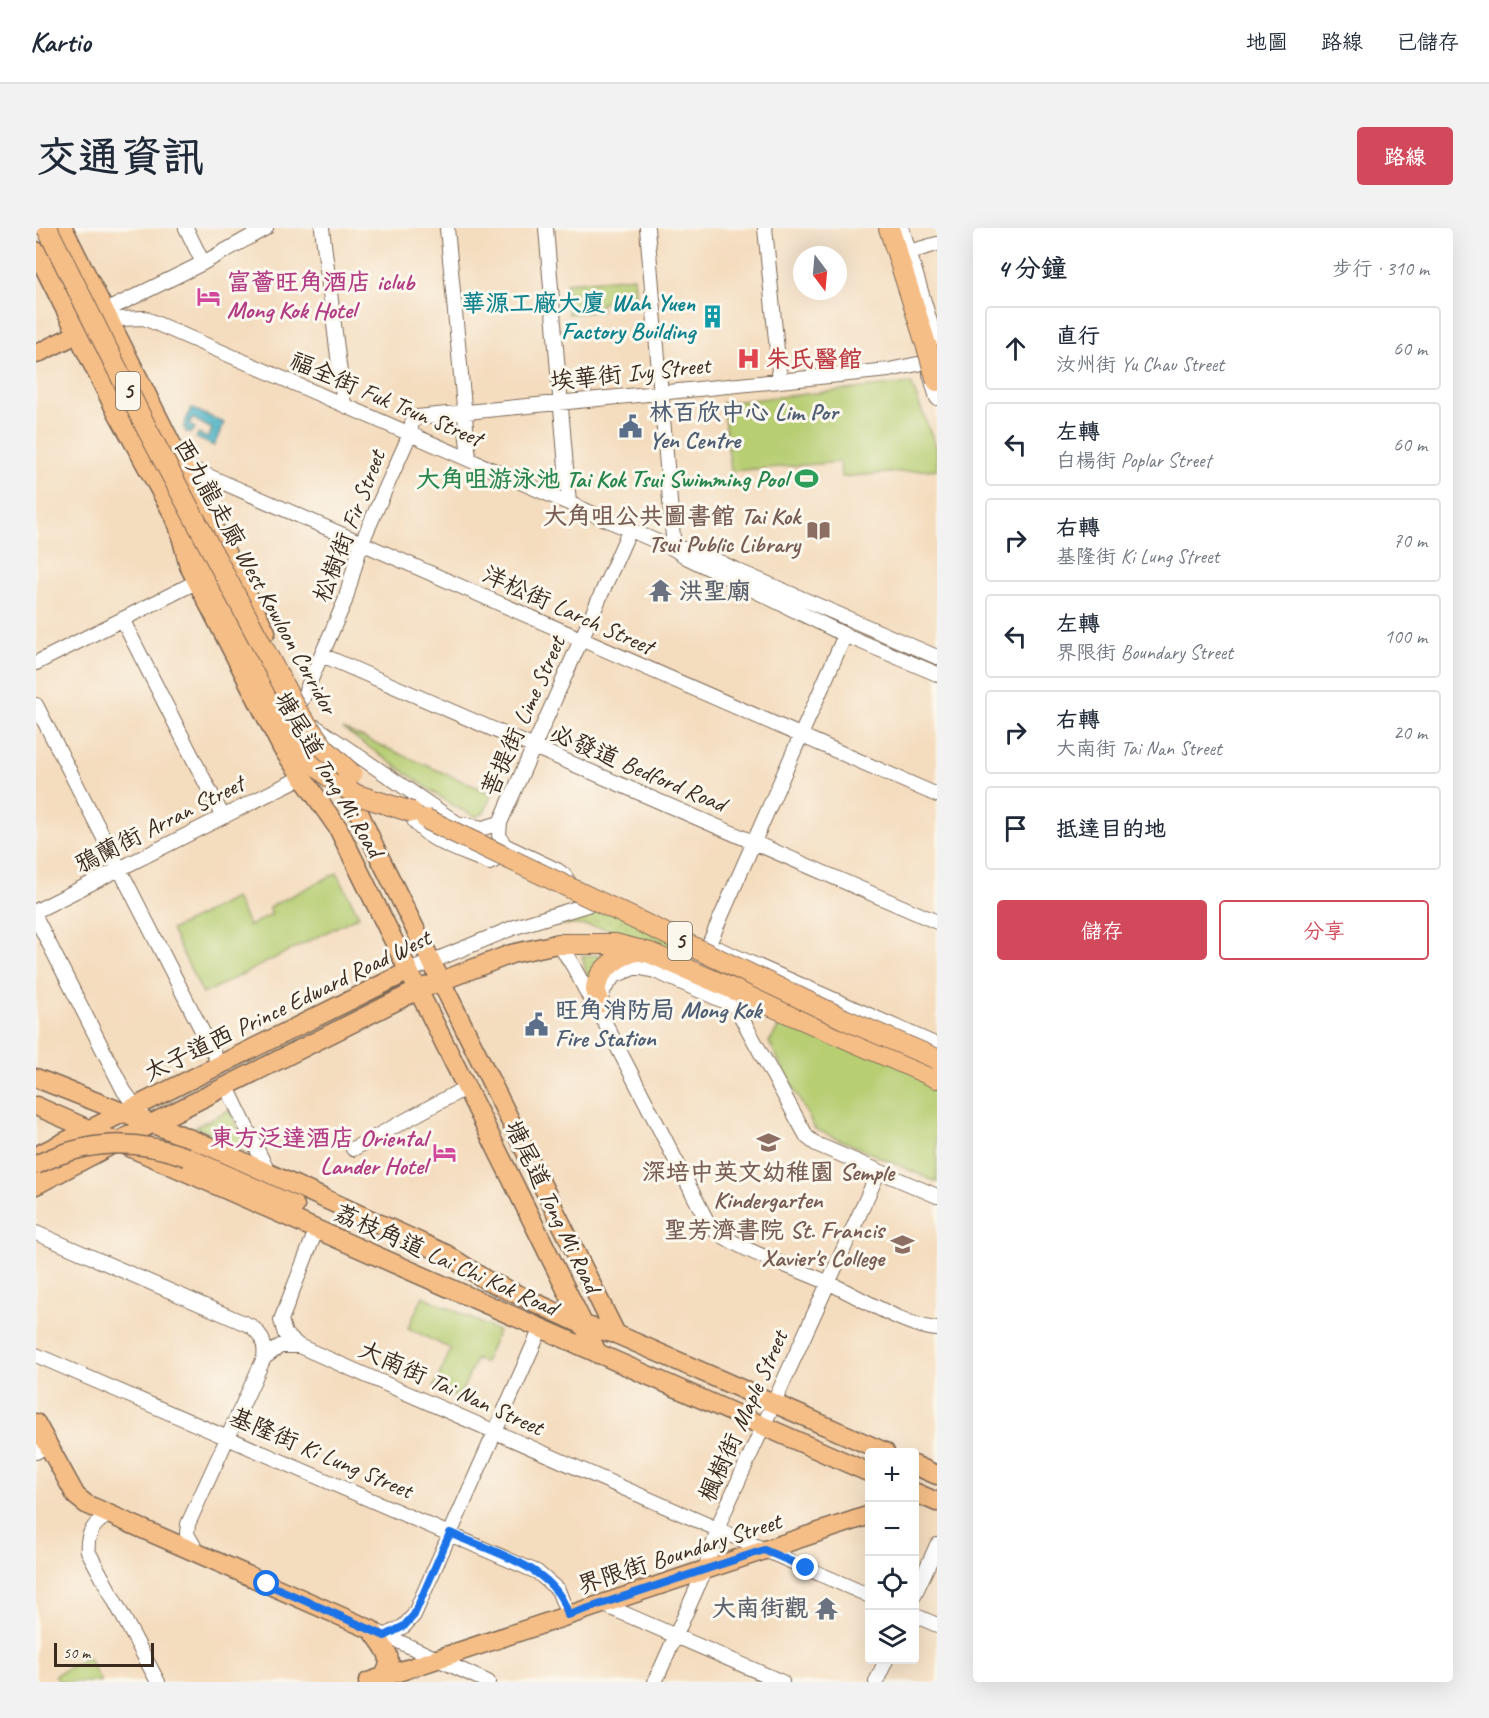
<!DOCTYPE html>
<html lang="zh-TW">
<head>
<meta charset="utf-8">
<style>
	:root { --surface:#fff; --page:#f2f2f3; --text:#1f2937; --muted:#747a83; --line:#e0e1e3; --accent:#d1495b }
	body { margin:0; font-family:Caveat,"LXGW WenKai TC",sans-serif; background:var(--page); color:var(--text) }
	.controls { position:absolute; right:18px; bottom:18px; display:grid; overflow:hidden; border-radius:6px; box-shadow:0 6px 24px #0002 }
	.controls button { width:54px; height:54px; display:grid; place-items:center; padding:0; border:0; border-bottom:2px solid var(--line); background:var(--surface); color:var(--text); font:30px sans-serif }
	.compass { position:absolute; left:757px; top:18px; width:54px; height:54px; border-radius:50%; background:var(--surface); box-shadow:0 6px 24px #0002; rotate:164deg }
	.scale { position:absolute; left:18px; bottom:15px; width:100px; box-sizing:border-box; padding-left:6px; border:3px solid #3b2a1e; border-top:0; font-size:16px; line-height:21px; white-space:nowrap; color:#3b2a1e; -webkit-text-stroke:4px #fbf7ec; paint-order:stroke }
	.stop { position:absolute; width:18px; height:18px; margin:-14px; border:4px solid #1a73e8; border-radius:50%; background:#fff }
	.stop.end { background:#1a73e8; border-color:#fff; box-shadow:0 2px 6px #0008 }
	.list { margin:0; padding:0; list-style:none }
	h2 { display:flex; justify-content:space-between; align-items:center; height:78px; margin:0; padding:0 24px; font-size:26px }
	h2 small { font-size:20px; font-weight:400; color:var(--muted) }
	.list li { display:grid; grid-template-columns:39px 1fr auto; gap:18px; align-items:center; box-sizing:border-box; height:84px; margin:0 12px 12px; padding:0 12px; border:2px solid var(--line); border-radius:6px }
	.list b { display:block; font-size:22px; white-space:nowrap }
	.list p { margin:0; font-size:20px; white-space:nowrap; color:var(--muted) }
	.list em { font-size:20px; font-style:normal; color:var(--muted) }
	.actions { display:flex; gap:12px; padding:18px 24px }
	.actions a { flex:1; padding:14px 0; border:2px solid var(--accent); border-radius:6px; text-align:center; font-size:21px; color:var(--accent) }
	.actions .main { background:var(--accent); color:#fff }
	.icon { flex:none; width:33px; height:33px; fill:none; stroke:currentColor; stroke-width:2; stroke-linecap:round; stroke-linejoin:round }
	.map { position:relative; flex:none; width:901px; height:1454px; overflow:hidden; border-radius:6px }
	header { display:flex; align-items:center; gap:36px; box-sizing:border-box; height:84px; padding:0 30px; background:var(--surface); border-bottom:2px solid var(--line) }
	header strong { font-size:28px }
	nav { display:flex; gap:33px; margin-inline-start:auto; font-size:21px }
	.intro { display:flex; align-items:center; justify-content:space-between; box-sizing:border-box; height:144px; padding:0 36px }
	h1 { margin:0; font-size:42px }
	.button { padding:15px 27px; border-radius:6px; background:var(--accent); color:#fff; font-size:21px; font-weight:700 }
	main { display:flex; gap:36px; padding:0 36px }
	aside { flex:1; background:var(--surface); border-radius:6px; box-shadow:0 6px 24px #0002 }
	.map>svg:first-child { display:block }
	.grass { fill:url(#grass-dots); stroke:#797c48; stroke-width:1.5 }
	.green { fill:#b7ce73; stroke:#797c48; stroke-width:1.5 }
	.water { fill:#41adc0; stroke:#3e6c6f; stroke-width:1.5 }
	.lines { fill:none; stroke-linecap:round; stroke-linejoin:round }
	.minor-casing { stroke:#7c6856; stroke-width:16 }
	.major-casing { stroke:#7c6856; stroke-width:21 }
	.highway-casing { stroke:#7c6856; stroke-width:22 }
	.minor { stroke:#fff; stroke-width:14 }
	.major { stroke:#f6be87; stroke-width:18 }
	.highway { stroke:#f6be87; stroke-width:20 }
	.major-bridge-casing { stroke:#7c6856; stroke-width:21; stroke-linecap:butt }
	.highway-bridge-casing { stroke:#7c6856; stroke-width:22; stroke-linecap:butt }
	.major-bridge { stroke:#f6be87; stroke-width:18 }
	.highway-bridge { stroke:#f6be87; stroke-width:20 }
	.route { stroke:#1a73e8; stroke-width:8 }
	.labels { text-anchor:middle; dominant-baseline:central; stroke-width:6; stroke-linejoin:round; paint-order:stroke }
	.shield { fill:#fbf7ec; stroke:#75685c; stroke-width:1.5 }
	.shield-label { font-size:22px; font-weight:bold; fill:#3b2a1e }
	.hotel-label { font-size:24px; font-weight:bold; fill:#b23c85; stroke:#fbf7ec; text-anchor:start }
	.culture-label { font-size:24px; font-weight:bold; fill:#0d838f; stroke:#fbf7ec; text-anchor:end }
	.health-label { font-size:24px; font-weight:bold; fill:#be3a42; stroke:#fbf7ec; text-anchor:start }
	.street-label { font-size:24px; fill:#3b2a1e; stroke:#fbf7ec }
	.service-label { font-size:24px; font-weight:bold; fill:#4e5e75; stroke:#fbf7ec; text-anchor:start }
	.leisure-label { font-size:24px; font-weight:bold; fill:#27864d; stroke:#fbf7ec; text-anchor:end }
	.education-label { font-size:24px; font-weight:bold; fill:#785e54; stroke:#fbf7ec; text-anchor:end }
	.worship-label { font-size:24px; font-weight:bold; fill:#5b616d; stroke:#fbf7ec; text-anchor:start }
</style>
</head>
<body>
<header>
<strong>Kartio</strong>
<nav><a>地圖</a><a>路線</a><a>已儲存</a></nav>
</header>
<div class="intro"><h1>交通資訊</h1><a class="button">路線</a></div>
<main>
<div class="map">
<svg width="901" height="1454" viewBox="0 0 901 1454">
	<defs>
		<pattern id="grass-dots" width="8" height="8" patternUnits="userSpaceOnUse" patternTransform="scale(1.5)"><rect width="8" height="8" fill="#b7ce73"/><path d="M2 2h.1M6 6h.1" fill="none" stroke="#9eb163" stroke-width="1.8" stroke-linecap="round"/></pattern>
	</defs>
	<rect width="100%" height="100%" fill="#fbf7ec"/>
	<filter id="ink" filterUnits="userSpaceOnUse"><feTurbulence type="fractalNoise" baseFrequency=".0167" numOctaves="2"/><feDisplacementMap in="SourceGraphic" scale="12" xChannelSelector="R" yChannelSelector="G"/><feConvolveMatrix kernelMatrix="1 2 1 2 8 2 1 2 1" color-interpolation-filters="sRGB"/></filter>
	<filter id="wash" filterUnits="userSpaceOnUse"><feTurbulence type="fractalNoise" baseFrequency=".008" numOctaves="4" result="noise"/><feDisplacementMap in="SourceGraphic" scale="24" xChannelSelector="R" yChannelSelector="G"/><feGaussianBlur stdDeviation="1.35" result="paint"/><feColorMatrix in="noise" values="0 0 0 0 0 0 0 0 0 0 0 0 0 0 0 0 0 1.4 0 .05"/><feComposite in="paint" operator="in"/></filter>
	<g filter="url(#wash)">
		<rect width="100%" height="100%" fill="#f4dcbe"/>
		<!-- grass -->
		<path class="grass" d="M568,677L648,714L642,727C593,707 564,692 509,698L508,694Z
			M575,726L553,754L546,728Z"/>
		<!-- green -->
		<path class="green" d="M598,49L600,72L565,75V83L532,86L530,55Z
			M875,155L901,221V241L805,249L804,234L695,243L686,175Z
			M307,501L456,566L448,585L440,589L416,577Z
			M301,645L323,688L167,766L135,702L199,670L213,698L236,686L233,679Z
			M750,788L901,837V954L779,901L733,814Z
			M193,882L214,923L159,899Z
			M387,1068L462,1103L448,1135L440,1131L423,1170L398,1159L415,1121L372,1100Z
			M52,1429L65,1454H23L19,1447Z"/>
		<!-- water -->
		<path class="water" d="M155,180L188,195L178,218L160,210L162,206L172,210L176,201L156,190L153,197L159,200L156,205L149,204L151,200H147Z"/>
	</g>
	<g filter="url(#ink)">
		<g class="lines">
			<defs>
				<path id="minor" d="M150,0L167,35
					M286,0L308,177
					M411,0L433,231
					M510,0L533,275
					M611,0L638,321
					M729,0L744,153
					M866,0L901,117
					M873,24L901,16
					M61,87L167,35L230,0
					M66,98L84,91L108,90L638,321L652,330L809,407L901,446
					M894,146L901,170
					M145,236L901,567
					M638,321H657L700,342L901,429
					M86,391L187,589
					M286,427L901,694
					M0,435L160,354
					M266,472L309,373L325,316L374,206L376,195L381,189L853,142L901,132
					M0,477L183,836
					M280,499L421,595L447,600L464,595
					M372,578C379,612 426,622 453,635L458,633L466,619
					M534,656L528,647L521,642L468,617L463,607L464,595L594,301
					M0,683L266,549
					M0,690L88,863L105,886
					M521,716C542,738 549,768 567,791L674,999C709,1026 754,1037 795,1056C826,1070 868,1098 901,1101
					M673,716L809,407
					M683,721L901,817
					M373,743L479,699L564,673
					M564,774L568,761L578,748L600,739L619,743L699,778L771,909L780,916L901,968
					M191,859L233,946
					M317,921L431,859
					M0,1005L215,1098C226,1107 230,1116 228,1130L152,1296L151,1306L162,1325
					M263,1118L249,1106L245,1092L281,1000
					M0,1127L501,1344L522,1362L532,1387
					M228,1130L244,1118H263L834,1368
					M0,1224L12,1217
					M75,1286C59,1293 50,1306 52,1323L122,1454
					M878,1368L901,1317
					M566,1376L746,1454
					M878,1387L901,1397
					M344,1405L452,1454
					M349,1408L368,1398L378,1387L505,1100
					M619,1454L669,1342L686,1289L843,943
					M840,1454L850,1432"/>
				<path id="major" d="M27,0L230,404
					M0,23L77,177L141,293L153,338L246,520L302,600L562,1126
					M0,126L31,111
					M310,556L340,622L580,1106
					M0,850L175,919L410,1026L450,1052L550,1098L580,1106L849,1224
					M0,878L834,1245
					M0,928L373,743
					M151,929L259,978
					M0,957L113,897L382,762L475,726L521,716
					M0,1195L40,1268L50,1276L336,1402C347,1419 361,1429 347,1449
					M878,1237L901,1247
					M878,1264L901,1274
					M332,1454L834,1287"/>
				<path id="highway" d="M853,0L891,119
					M141,293C165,331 184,371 204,411C231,463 254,523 304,557
					M521,716H579L614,725L901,850
					M563,775C550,748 581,727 604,722"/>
			</defs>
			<!-- minor casing -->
			<use href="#minor" class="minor-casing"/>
			<!-- major casing -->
			<use href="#major" class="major-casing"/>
			<!-- highway casing -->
			<use href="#highway" class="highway-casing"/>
			<!-- minor -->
			<use href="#minor" class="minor"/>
			<!-- major -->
			<use href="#major" class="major"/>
			<!-- highway -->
			<use href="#highway" class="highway"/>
			<defs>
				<path id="major-bridge" d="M0,937C50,912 98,910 151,929"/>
				<path id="highway-bridge" d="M11,0L111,201L261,483L288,520L316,546
					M891,119L901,153
					M304,557L321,567L376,584
					M390,591L808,791L901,831"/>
			</defs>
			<!-- major-bridge casing -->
			<use href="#major-bridge" class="major-bridge-casing"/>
			<!-- highway-bridge casing -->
			<use href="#highway-bridge" class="highway-bridge-casing"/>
			<!-- major-bridge -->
			<use href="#major-bridge" class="major-bridge"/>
			<!-- highway-bridge -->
			<use href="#highway-bridge" class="highway-bridge"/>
		</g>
	</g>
	<g class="lines" filter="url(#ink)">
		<!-- route -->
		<path class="route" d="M231,1356L349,1408L368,1398L378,1387L414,1305C455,1324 521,1339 532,1387L728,1322L770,1340"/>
	</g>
	<!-- icons -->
	<defs>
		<symbol id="hotel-bare" viewBox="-9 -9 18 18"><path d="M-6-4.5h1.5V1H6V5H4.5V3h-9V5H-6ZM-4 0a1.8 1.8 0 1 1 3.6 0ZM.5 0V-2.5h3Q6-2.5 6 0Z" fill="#d1479c" stroke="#fbf7ec" stroke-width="2.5" paint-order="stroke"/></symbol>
		<symbol id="building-bare" viewBox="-9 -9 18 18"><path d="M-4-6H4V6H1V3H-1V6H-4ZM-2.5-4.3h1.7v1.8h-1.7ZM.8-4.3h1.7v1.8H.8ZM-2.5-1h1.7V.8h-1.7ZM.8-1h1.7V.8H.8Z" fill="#0f9aa8" stroke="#fbf7ec" stroke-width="2.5" paint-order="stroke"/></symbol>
		<symbol id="hospital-bare" viewBox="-9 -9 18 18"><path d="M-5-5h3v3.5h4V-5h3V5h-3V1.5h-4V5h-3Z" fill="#e0444e" stroke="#fbf7ec" stroke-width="2.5" paint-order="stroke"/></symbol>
		<symbol id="civic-bare" viewBox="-9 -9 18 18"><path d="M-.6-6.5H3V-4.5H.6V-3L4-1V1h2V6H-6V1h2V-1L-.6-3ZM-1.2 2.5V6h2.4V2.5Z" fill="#5c6f8a" stroke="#fbf7ec" stroke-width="2.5" paint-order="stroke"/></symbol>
		<symbol id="stadium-bare" viewBox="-9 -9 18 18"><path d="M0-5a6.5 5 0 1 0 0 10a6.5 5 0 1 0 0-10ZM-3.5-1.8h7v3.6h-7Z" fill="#2e9e5b" stroke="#fbf7ec" stroke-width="2.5" paint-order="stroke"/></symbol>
		<symbol id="library-bare" viewBox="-9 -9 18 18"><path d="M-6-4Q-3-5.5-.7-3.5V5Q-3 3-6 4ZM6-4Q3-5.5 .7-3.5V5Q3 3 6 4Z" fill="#8d6e63" stroke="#fbf7ec" stroke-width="2.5" paint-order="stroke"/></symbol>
		<symbol id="temple-bare" viewBox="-9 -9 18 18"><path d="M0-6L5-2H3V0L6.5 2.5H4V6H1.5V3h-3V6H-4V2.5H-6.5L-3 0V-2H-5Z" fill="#6b7280" stroke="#fbf7ec" stroke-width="2.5" paint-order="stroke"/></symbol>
		<symbol id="school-bare" viewBox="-9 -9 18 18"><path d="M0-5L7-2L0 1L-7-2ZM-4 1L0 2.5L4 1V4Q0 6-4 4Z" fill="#8d6e63" stroke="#fbf7ec" stroke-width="2.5" paint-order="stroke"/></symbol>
	</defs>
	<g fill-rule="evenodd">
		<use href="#hotel-bare" x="156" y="52" width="33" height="33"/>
		<use href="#building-bare" x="660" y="72" width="33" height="33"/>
		<use href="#hospital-bare" x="696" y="114" width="33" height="33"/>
		<use href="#civic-bare" x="578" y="182" width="33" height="33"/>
		<use href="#stadium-bare" x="754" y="234" width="33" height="33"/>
		<use href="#library-bare" x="766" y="286" width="33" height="33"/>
		<use href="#temple-bare" x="608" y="346" width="33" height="33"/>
		<use href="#civic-bare" x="484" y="780" width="33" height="33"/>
		<use href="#school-bare" x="716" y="898" width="33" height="33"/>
		<use href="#hotel-bare" x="392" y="908" width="33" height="33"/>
		<use href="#school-bare" x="850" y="1000" width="33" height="33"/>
		<use href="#temple-bare" x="774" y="1364" width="33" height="33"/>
	</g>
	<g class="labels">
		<!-- shield labels -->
		<g class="shield">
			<rect x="80" y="144" width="24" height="38" rx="4.5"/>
			<rect x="632" y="694" width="24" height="38" rx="4.5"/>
		</g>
		<g class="shield-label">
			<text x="92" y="163">5</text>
			<text x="644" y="713">5</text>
		</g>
		<!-- hotel labels -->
		<g class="hotel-label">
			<text x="191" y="54">富薈旺角酒店 iclub<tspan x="191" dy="28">Mong Kok Hotel</tspan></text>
			<text x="391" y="910" text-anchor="end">東方泛達酒店 Oriental<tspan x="391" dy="28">Lander Hotel</tspan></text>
		</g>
		<!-- culture labels -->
		<g class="culture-label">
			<text x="659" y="75">華源工廠大廈 Wah Yuen<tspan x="659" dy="28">Factory Building</tspan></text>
		</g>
		<!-- health labels -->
		<g class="health-label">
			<text x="730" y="131">朱氏醫館</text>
		</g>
		<!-- street labels -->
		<g class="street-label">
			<text transform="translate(594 145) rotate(-6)">埃華街 Ivy Street</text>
			<text transform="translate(350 171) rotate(23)">福全街 Fuk Tsun Street</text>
			<text transform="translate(313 298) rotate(-69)">松樹街 Fir Street</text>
			<text transform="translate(220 348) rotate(61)">西九龍走廊 West Kowloon Corridor</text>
			<text transform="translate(532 382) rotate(24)">洋松街 Larch Street</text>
			<text transform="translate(487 488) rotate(-66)">菩提街 Lime Street</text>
			<text transform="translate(602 540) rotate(23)">必發道 Bedford Road</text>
			<text transform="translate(293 546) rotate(59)">塘尾道 Tong Mi Road</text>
			<text transform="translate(123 596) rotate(-27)">鴉蘭街 Arran Street</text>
			<text transform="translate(251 777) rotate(-26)">太子道西 Prince Edward Road West</text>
			<text transform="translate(517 978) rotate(64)">塘尾道 Tong Mi Road</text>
			<text transform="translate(410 1032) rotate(24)">荔枝角道 Lai Chi Kok Road</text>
			<text transform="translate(415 1160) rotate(24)">大南街 Tai Nan Street</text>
			<text transform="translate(707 1188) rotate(-66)">楓樹街 Maple Street</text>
			<text transform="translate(285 1225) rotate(23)">基隆街 Ki Lung Street</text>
			<text transform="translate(643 1325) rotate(-18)">界限街 Boundary Street</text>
		</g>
		<!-- service labels -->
		<g class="service-label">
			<text x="613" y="184">林百欣中心 Lim Por<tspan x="613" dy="28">Yen Centre</tspan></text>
			<text x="519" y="782">旺角消防局 Mong Kok<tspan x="519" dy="28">Fire Station</tspan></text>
		</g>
		<!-- leisure labels -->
		<g class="leisure-label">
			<text x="752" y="251">大角咀游泳池 Tai Kok Tsui Swimming Pool</text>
		</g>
		<!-- education labels -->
		<g class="education-label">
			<text x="764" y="288">大角咀公共圖書館 Tai Kok<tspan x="764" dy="28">Tsui Public Library</tspan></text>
			<text x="732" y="944" text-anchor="middle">深培中英文幼稚園 Semple<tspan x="732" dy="28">Kindergarten</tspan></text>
			<text x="848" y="1002">聖芳濟書院 St. Francis<tspan x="848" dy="28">Xavier's College</tspan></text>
		</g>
		<!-- worship labels -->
		<g class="worship-label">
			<text x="643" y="363">洪聖廟</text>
			<text x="772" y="1380" text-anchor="end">大南街觀</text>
		</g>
	</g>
</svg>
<div class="controls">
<button>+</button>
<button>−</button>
<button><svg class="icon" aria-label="locate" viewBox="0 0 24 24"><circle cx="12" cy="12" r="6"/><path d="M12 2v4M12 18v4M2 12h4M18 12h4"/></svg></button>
<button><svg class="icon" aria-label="layers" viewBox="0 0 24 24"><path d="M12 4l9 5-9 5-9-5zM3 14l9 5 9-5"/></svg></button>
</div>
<svg class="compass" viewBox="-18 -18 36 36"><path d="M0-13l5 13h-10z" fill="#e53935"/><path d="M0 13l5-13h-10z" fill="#747a83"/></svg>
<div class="scale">50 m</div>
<div class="stop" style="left:231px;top:1356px"></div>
<div class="stop end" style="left:770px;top:1340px"></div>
</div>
<aside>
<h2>4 分鐘<small>步行 · 310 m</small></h2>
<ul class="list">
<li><svg class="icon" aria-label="ahead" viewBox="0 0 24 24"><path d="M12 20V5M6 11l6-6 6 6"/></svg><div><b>直行</b><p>汝州街 Yu Chau Street</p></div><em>60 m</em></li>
<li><svg class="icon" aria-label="left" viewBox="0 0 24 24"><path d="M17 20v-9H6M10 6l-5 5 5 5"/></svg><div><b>左轉</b><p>白楊街 Poplar Street</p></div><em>60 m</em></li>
<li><svg class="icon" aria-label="right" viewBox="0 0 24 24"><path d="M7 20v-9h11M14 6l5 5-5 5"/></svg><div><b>右轉</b><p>基隆街 Ki Lung Street</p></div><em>70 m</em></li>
<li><svg class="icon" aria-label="left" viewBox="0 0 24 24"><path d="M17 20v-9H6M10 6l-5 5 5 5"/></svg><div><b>左轉</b><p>界限街 Boundary Street</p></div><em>100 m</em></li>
<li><svg class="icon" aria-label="right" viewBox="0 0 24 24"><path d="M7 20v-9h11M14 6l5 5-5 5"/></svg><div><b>右轉</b><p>大南街 Tai Nan Street</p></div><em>20 m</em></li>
<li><svg class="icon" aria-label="arrive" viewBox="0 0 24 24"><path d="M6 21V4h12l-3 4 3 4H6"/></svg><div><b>抵達目的地</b></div></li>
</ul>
<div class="actions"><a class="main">儲存</a><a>分享</a></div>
</aside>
</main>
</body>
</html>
